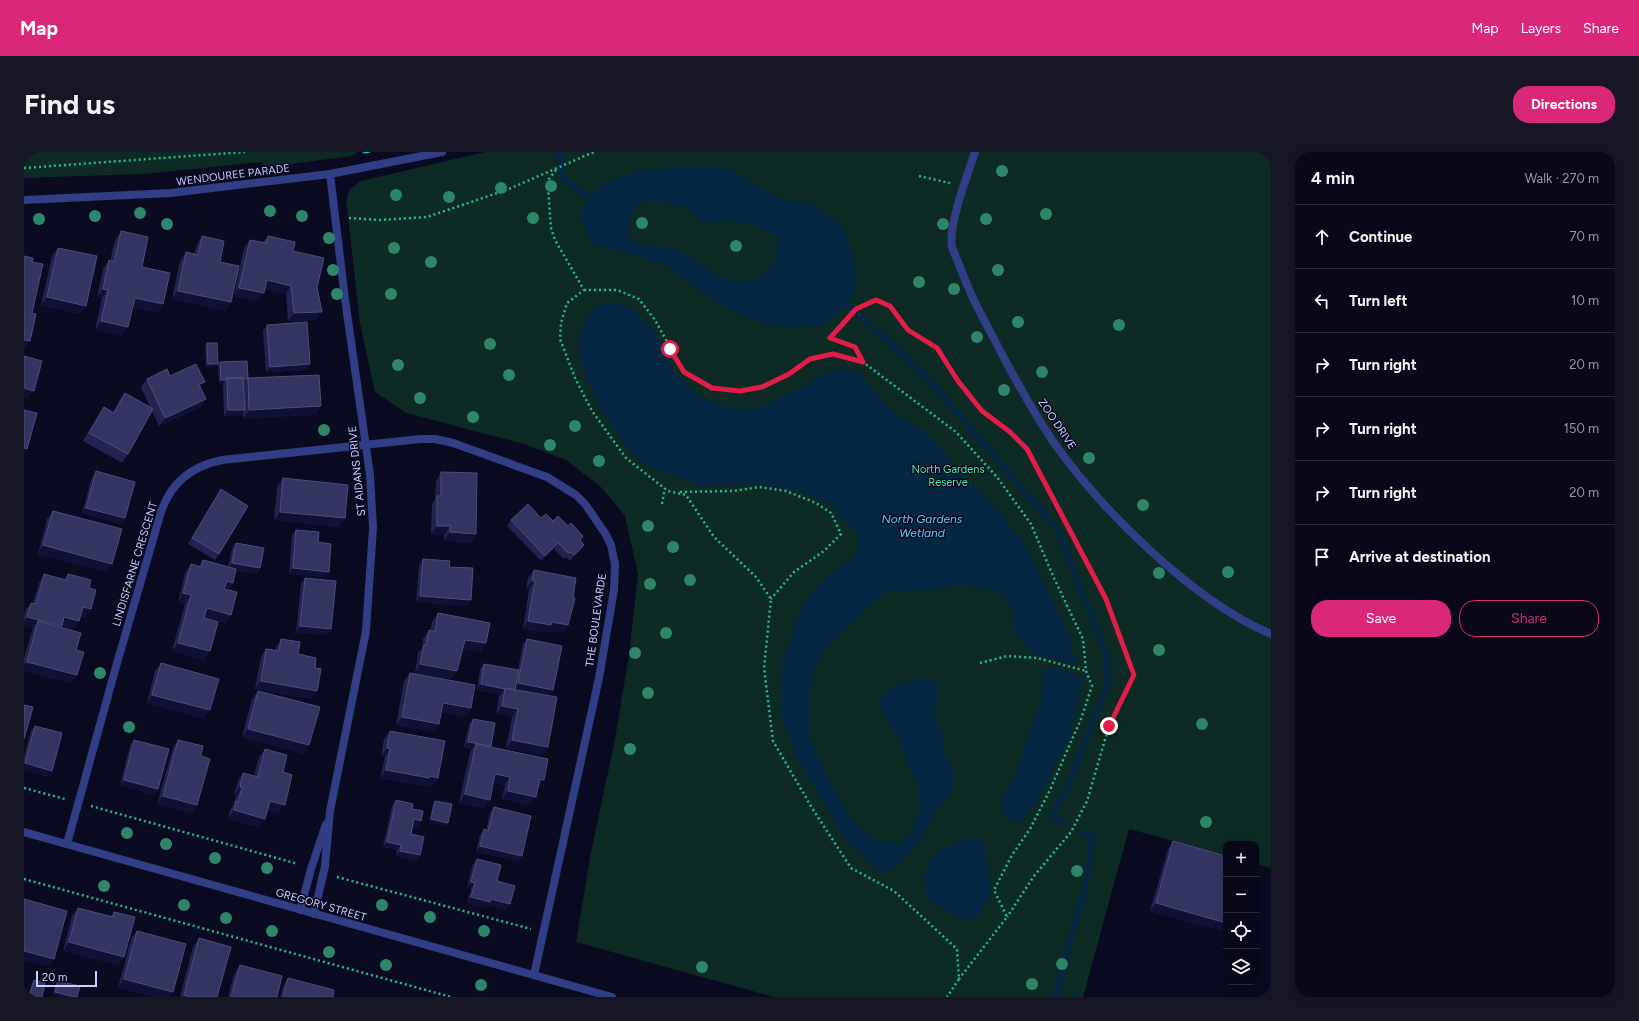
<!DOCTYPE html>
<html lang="en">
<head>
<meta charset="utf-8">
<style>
	:root { --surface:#080818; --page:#161625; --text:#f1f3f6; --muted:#989aa2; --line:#292937; --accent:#db2777 }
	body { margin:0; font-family:Figtree,sans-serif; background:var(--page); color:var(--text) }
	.controls { position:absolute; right:12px; bottom:12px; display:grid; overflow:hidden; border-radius:8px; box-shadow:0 2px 10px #0003 }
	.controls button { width:36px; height:36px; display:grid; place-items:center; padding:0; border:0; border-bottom:1px solid var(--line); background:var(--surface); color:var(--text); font:20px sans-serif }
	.scale { position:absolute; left:12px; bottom:10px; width:61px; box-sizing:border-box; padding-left:4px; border:2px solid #c9cdff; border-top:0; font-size:11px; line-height:14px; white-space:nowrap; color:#c9cdff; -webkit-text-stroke:3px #0a0b20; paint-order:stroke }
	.stop { position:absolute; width:12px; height:12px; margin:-9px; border:3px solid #e11d48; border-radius:50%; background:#fff }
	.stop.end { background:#e11d48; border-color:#fff; box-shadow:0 1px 4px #0008 }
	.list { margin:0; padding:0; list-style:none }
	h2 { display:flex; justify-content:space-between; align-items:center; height:52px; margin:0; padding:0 16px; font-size:17px }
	h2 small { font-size:13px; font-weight:400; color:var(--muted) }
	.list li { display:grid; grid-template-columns:26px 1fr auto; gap:12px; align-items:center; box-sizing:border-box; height:64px; padding:0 16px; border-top:1px solid var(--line) }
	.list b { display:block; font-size:15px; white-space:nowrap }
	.list em { font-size:13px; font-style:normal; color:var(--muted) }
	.actions { display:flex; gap:8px; padding:12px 16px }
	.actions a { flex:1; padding:9px 0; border:1px solid var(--accent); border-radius:16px; text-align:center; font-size:14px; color:var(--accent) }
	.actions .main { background:var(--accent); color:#fff }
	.icon { flex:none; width:22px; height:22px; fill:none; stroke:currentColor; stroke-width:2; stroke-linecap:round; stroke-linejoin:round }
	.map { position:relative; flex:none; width:1247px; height:845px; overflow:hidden; border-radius:16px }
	header { display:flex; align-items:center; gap:24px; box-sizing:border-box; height:56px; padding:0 20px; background:var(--accent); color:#fff }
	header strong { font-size:19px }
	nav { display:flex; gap:22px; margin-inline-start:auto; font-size:14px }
	.intro { display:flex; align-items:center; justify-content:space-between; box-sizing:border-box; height:96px; padding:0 24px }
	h1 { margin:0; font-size:28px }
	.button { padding:10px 18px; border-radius:16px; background:var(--accent); color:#fff; font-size:14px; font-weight:700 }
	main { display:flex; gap:24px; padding:0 24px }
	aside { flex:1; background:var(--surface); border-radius:16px; box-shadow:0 2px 10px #0003 }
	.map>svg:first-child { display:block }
	.green { fill:#0d2a24 }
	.water { fill:#062743; fill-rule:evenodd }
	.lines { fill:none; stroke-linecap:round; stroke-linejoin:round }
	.stream { stroke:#062743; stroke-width:6 }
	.path { stroke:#22bb95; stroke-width:2.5; stroke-dasharray:2 3; stroke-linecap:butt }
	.service { stroke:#313d84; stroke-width:8 }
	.minor { stroke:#313d84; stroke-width:8 }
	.tertiary { stroke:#313d84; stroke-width:8 }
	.tram { stroke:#00f4e0; stroke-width:1 }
	.tree { fill:#2e8669 }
	.wall { fill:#232250; fill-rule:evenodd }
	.shaded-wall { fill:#111135 }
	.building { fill:#343463; stroke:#4c4c7b }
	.route { stroke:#e11d48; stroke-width:5 }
	.labels { text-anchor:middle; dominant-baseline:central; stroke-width:3; stroke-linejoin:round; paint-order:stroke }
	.street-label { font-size:11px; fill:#c9cdff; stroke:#0a0b20 }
	.park-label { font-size:11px; fill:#4beaa5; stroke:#0a0b20 }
	.water-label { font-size:12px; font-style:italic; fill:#57d0ff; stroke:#0a0b20 }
</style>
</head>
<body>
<header>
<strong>Map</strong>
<nav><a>Map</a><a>Layers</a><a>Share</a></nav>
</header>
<div class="intro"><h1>Find us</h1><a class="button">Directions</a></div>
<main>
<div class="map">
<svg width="1247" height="845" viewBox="0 0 1247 845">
	<rect width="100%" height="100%" fill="#0a0b20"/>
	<!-- green -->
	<path class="green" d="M0,0H334L328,4L243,15L237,10L120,22L0,26Z
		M461,0H1247V716L1232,712V692H1202V703L1105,677L1059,845H750L552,790L567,700L591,587L605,503L614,422L601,364L578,336L542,308L500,292L382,261L351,240L336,171L322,48L326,37L337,29Z"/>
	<!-- water -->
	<path class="water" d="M656,15H687L711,19L728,32L745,41L765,49L789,52L820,76L828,101L833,133L824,153L802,172L777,175L746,174L713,162L688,147L642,113L568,91L555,66L565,45L583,29L617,19ZM618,50L641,51L664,56L671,64L682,71L703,68L731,73L755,85L751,109L736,126L716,131L692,123L663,103L650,97L609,90C600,72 605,63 618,50Z
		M591,149L613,160L631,179L642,205L658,228L680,247L707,256L731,258L779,235L808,217L835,220L867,258L905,283L937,321L976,360L1005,399L1046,486L1053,514L1009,502L991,483L987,457L980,441L936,432L913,438L862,439L802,496L790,517L785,547V584L809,636L831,672L850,688L874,693L888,681L895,658L894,632L883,612L877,588L857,560L856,545L871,533L901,526L914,532L915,539L910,564L918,583L920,603L929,616L931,635L911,660L898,687L873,714L859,722L826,693L797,647L774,606L758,566L757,516L775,462L782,448L804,424L822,411L836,397L833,381L806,352L772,338L729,332L681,334L623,314L604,296L576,256L564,231L556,204V179L571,155Z
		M1021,515L1047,520L1059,527L1045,586L1013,649L995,672L977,661L981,640L992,620L1017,546Z
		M957,686L962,698L967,743L953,765L946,769L920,758L903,746L899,724L911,702L937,688Z"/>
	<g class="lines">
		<!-- stream -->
		<path class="stream" d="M535,0L540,28L565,45
			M824,153L899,221L1033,377L1081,499L1084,532L1046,629L1027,665L1039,671
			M1031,845L1063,727L1068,684L1059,680"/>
		<!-- path -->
		<path class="path" d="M0,16L221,0
			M532,18L525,27L524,35L527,76L531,88L560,138L543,151L537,171L536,187L551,226L568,259L602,306L644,339L662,343L690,385L732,425L747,447L740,516L749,589L788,656L827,716L870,739L933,797L935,827L923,845
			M895,24L926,31
			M325,66L355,68L403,65L485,37L570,0
			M560,138H593L615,147L631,168L660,220L688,236L716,239L738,235L765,222L786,207L809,201L839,210L932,280L973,325L1007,372L1029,424L1059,487L1062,519L1068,534L1057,567L1026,638L1006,677L988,703L970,738L983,765L935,827
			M839,210L831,195L807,186L833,157L852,148L867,154L884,178L913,196L935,229L958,259L987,280L1003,297L1082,447L1110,523L1085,574L1063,649L1047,680L1010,724L983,765
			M656,340L709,339L735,335L762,339L792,351L807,361L817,382L800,399L770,420L747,447
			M638,352L641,336
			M956,511L983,504L1013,506L1062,519
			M0,636L41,647
			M67,654L274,712
			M313,725L507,777
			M0,727L427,845"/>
		<!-- service -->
		<path class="service" d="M951,0C944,22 924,72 928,95C930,102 934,109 936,115C945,139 956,162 969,185C987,220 1006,255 1028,288C1076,357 1169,449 1247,482"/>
		<!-- minor -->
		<path class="minor" d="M0,680L588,845
			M43,692L93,511L137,360C147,330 168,314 198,308L396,287H411L429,291L523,325L552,343L561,352L581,381L587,393L591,412L590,438L575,526L510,823
			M276,758L287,717L302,672
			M290,762L301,714L306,659L342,479L349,376L346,323L321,147L306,22"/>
		<!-- tertiary -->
		<path class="tertiary" d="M0,48L147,41L306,22L418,0"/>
		<!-- tram -->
		<path class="tram" d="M339,1L346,0"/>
	</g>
	<!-- trees -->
	<g class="tree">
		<circle cx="978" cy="19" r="6"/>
		<circle cx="527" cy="34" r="6"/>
		<circle cx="477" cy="36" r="6"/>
		<circle cx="372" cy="43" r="6"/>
		<circle cx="425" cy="45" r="6"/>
		<circle cx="246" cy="59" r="6"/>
		<circle cx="116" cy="61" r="6"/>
		<circle cx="1022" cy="62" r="6"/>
		<circle cx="71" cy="64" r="6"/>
		<circle cx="278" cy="64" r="6"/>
		<circle cx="509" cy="66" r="6"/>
		<circle cx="15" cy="67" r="6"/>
		<circle cx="962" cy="67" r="6"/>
		<circle cx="618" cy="71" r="6"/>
		<circle cx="143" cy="72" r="6"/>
		<circle cx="919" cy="72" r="6"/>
		<circle cx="305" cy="86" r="6"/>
		<circle cx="712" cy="94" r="6"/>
		<circle cx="370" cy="96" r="6"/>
		<circle cx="407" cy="110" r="6"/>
		<circle cx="309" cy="118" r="6"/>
		<circle cx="974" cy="118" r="6"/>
		<circle cx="895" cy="130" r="6"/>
		<circle cx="930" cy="137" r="6"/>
		<circle cx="313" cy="142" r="6"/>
		<circle cx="367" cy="142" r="6"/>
		<circle cx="994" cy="170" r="6"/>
		<circle cx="1095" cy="173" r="6"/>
		<circle cx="953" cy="185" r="6"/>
		<circle cx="466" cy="192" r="6"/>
		<circle cx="374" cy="213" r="6"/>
		<circle cx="1018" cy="220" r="6"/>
		<circle cx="485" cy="223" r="6"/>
		<circle cx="980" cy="238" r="6"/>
		<circle cx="396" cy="246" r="6"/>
		<circle cx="449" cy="265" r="6"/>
		<circle cx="551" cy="274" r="6"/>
		<circle cx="300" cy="278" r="6"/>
		<circle cx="526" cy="293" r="6"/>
		<circle cx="1065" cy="306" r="6"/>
		<circle cx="575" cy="309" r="6"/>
		<circle cx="1119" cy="353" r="6"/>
		<circle cx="624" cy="374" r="6"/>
		<circle cx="649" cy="395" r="6"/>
		<circle cx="1204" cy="420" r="6"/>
		<circle cx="1135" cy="421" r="6"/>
		<circle cx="666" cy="428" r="6"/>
		<circle cx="626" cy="432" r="6"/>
		<circle cx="642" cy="481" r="6"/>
		<circle cx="1135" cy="498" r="6"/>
		<circle cx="611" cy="501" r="6"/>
		<circle cx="76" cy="521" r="6"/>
		<circle cx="624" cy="541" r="6"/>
		<circle cx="1178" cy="572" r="6"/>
		<circle cx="105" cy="575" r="6"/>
		<circle cx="606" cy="597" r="6"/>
		<circle cx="1182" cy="670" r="6"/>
		<circle cx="103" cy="681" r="6"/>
		<circle cx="142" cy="692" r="6"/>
		<circle cx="191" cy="706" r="6"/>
		<circle cx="243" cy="716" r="6"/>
		<circle cx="1053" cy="719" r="6"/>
		<circle cx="80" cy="734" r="6"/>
		<circle cx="160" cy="753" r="6"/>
		<circle cx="358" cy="753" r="6"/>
		<circle cx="406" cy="765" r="6"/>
		<circle cx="202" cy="766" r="6"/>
		<circle cx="248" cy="779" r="6"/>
		<circle cx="460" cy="779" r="6"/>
		<circle cx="305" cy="800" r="6"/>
		<circle cx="1038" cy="812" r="6"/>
		<circle cx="362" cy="813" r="6"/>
		<circle cx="678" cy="815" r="6"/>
		<circle cx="1008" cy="832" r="6"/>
		<circle cx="457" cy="833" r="6"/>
	</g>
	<!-- wall -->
	<path class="wall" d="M97,79L139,152L134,160L109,155L98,184L71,178L78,146L73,145L79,117L85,108L86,109L91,88Z
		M178,84L196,110L207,150L202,159L148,147L156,109L162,100L170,102L173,92Z
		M244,84L269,99L293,135L292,168L264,169L262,142L241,137L234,149L210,144L220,96L226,88L239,90Z
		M34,96L62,154L56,162L17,153L28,104Z
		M243,173L282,218L242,220L239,179Z
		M183,191L192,214L182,215L181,194Z
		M196,210L224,226L297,254L291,263L219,266V260L217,263L200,264L199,232L200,230L195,231L194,213Z
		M146,224L177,235V255L135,274L128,259L104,302L98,311L59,289L74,264L80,255L89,260L95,249L101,241L126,255L117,235L123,227Z
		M72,319L101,366L97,372L58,361L68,325Z
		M417,320L452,382L446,391L420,388V383L407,382L408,352L411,347L412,329Z
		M259,326L315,375L250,368L253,335Z
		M197,337L195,402L191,408L164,392Z
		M29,359L83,420L14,402L23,367Z
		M517,366L529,369L544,374L559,384L556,389L557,398L546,409L542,405L540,407L530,397L517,409L483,374L487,368Z
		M272,378L294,390L305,420L301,425L265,422L268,383Z
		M212,391L236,416L233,422L212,418L209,431L204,437L207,463L202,471L181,466L180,508L148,499L161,452L154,450L161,421L167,412L175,414L179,408L204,415L208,397Z
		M399,407L425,415L447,448L443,454L392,450L395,413Z
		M510,418L544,473L538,481L524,479L522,481L499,477L505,437H502L504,426Z
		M20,422L40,428L44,422L65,436L67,457L62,465L56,464L49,477L38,474L37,476L52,498L53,523L47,531L0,519V506L9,476L0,474V464L1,459L7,451H9L15,431Z
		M281,426L307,477L303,483L272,480L277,431Z
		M414,461L462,491L456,500L438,496L427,527L391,521L394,501L398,496L399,487L405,478L406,479L408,470Z
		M257,487L291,516L293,539L288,547L231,537L237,505L242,497L251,498L252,495Z
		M503,487L525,544L524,595L518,603L482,596L488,565L472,562L475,544L477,542L453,538L456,517L460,512L494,518L499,492ZM491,537L520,543L491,538Z
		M137,511L180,567L123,551L131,519Z
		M386,521L447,556L441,565L417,560L415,572L409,580L372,573L380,529Z
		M234,539L280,602L218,585L228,547Z
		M449,567L467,594L466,595L514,636L506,653L478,647L481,633L469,631L466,648L460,656L435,651L446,600L448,597L440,595L445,572Z
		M11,574L24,625L0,618V605L7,579Z
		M366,579L414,626L408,634L401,633L400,634L356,626L361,605H357L360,587Z
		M110,588L134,637L130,643L96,633L106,593Z
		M154,588L177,604L168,661L133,652L149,596Z
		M241,597L259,620L255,661L243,658L235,675L204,667L206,658L210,652L212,644L210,643L214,629L219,621L230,624L235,605Z
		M372,648L388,657L397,669L393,675L389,674L387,682L392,709L372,704L373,698L359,695L368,654Z
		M411,649L424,671L422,674L405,670L409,652Z
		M470,655L494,709L452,700L456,683L460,677L462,678L466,661Z
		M1149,689L1202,704V780L1126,759L1144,697Z
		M453,707L473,729L482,758L464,753L462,756L443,751L447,737L443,735L449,712Z
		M54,756L87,764L90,760L94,813L39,799L48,764Z
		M113,779L162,792L94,836L107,787Z
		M175,786L193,845H156L169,795Z
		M216,813L253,845H204L210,822Z
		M264,826L309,845H256L259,834Z
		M10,828L18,845H4L8,831Z
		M34,829L56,834L29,843L32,831Z"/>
	<!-- shaded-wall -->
	<path class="shaded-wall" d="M243,128L267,134L262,142L237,136Z
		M215,136L240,141L234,149L210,144Z
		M79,137L84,138L78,146L73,145Z
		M154,139L207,150L202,159L148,147Z
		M23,145L62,154L56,162L17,153Z
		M111,146L139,152L134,160L105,154Z
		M298,160L292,168L264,169L270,161Z
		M77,169L104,175L98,184L71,178Z
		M0,188L6,189L1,197H0Z
		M184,212H194L192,214L182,215Z
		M286,212L282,218L242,220L246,215Z
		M223,227L221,229L203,230V228Z
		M197,228H202L200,230L195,231Z
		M181,230L175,238V232Z
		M0,236L10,239L4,247L0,246Z
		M182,247L177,255L135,274L141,266Z
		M297,254L291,263L219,266L225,258Z
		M204,258H221L217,263L200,264Z
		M0,296L3,297L0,301Z
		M62,356L101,366L97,372L58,361Z
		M256,360L321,366L315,375L250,368Z
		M413,374H426L420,383L407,382Z
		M426,380L452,382L446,391L420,388Z
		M534,391L530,397L517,409L521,404Z
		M19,393L88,412L83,420L14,402Z
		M560,393L557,398L546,409L550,403Z
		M208,411L236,416L233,422L204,416Z
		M269,416L305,420L301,425L265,422Z
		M203,429L209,431L203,439L197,437Z
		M508,429H511L505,437H502Z
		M159,441L167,443L161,452L154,450Z
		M396,444L447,448L443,454L392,450Z
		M59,455L67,457L62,465L53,463Z
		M183,456L207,463L202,471L177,465Z
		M3,465L38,474L32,483L14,469L9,476L0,474V470Z
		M40,465L55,469L49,477L35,473Z
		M504,469L528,470L544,473L538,481L524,479L522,481L499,477Z
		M276,474L307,477L303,483L272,480Z
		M441,488L462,491L456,500L435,496Z
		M154,491L186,499L180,508L148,499Z
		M3,510L53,523L47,531L0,519V513Z
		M396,512L433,519L427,527L391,521Z
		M237,529L293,539L288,547L231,537Z
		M494,531L529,538L525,544L490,537Z
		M457,532L481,537L477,542L453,538Z
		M128,543L186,558L180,567L123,551Z
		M419,551L447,556L441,565L413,560Z
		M478,554L494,557L488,565L472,562Z
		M378,565L415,572L409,580L372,573Z
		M224,577L285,593L280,602L218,585Z
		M488,588L524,595L518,603L482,596Z
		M444,590L467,594L463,600L452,592L448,597L440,595Z
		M363,596L366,597L361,605H357Z
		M1,611L28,619L24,625L0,618V612Z
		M362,618L406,624L414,626L408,634L401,633L400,634L356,626Z
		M471,622L486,625L481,633L465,630Z
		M516,627L520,628L514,636Z
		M100,628L134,637L130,643L96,633Z
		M216,635L218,636L212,644L210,643Z
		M484,639L512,645L506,653L478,647Z
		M441,642L466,648L460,656L435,651Z
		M139,644L173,653L168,661L133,652Z
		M246,649L261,653L255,661L240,657Z
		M210,658L241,667L235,675L204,667Z
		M390,667L397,669L393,675L386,673Z
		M407,667L424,671L422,674L405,670Z
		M363,690L377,693L373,698L359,695Z
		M456,694L498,704L494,709L452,700Z
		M376,699L396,703L392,709L372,704Z
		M447,730L451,731L447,737L443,735Z
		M447,745L467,747L486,752L482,758L464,753L462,756L443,751Z
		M1132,751L1202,771V780L1126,759Z
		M45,790L100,805L94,813L39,799Z
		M0,799L30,807L25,815L0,808Z
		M100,827L149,840L146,845H130L94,836Z
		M31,840L50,845H38L29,843Z"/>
	<!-- building -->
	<path class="building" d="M97,79L124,85L118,115L146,121L139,152L111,146L104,175L77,169L84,138L79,137L85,108L90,110Z
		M178,84L200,89L196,110L215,114L207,150L154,139L162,100L174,103Z
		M244,84L271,90L269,99L300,106L293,135L298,160L270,161L267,134L243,128L240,141L215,136L226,88L242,91Z
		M34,96L73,104L62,154L23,145Z
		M0,104L9,106L8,110L19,112L8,161L12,162L6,189L0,188Z
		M283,170L286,212L246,215L243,173Z
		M183,191H193L194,212H184Z
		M0,204L18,209L10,239L0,236Z
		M223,209L224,227H219V226H203L202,228H197L196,210Z
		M172,212L181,230L175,232L182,247L141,266L123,227L143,217L146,224Z
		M295,223L297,254L225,258L224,226Z
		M203,226H219L221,258H204Z
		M101,241L129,257L104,302L65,281L80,255L90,261Z
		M0,258L13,261L3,297L0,296Z
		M72,319L111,330L101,366L62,356Z
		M417,320L453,321L452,382L426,380V374H413V344H417Z
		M259,326L324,333L321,366L256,360Z
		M197,337L224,354L195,402L168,386Z
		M504,352L517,366L522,362L529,369L534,364L544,374L547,371L559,384L556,388L560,393L550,403L546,400L544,401L534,391L521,404L487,368Z
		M29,359L98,377L88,412L19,393Z
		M272,378L295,380L294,390L307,392L305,420L269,416Z
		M212,391L240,396L236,416L208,411Z
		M399,407L426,409L425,415L449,416L447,448L396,444Z
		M179,408L212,417L209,431L203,429L200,437L213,440L207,463L183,456L180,466L194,470L186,499L154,491L167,443L159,441L167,412L177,415Z
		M510,418L552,426L549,446H551L544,473L528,470L527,473L504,469L511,429H508Z
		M20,422L42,428L44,422L67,428L65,436L72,438L67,457L59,455L55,469L40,465L38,474L3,465L7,451L12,452Z
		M281,426L312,429L307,477L276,474Z
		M414,461L466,471L462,491L441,488L433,519L396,512L400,493H402L405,478L411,480Z
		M14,469L57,481L52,498L60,500L53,523L3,510Z
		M257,487L276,490L274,502L292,506L291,516L297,517L293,539L237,529L242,497L255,499Z
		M503,487L538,494L529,538L494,531Z
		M137,511L195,527L186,558L128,543Z
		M460,512L495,518L491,538L481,536V537L457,532Z
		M386,521L451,533L447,556L419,551L415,572L378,565Z
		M481,536L533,545L524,595L488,588L494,557L478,554Z
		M234,539L296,555L285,593L224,577Z
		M0,553L9,555L0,587Z
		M449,567L471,571L467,594L444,590Z
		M11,574L38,581L28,619L1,611Z
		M366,579L421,589L414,626L406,624L405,626L362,618L366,597L363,596Z
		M110,588L145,597L134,637L100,628Z
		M154,588L179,594L177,604L186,607L173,653L139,644Z
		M452,592L524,607L520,628L516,627L512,645L484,639L486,625L471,622L466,648L441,642Z
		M241,597L263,603L259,620L268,623L261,653L246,649L241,667L210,658L212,649L214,650L218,636L216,635L219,621L234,625Z
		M372,648L389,652L388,657L399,659L397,669L390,667L387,682L400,685L396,703L376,699L377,693L363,690Z
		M411,649L428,652L424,671L407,667Z
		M470,655L507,664L498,704L456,694L460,677L464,679Z
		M1149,689L1202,704V771L1132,751Z
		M453,707L477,713L473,729L491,734L486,752L467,747L466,750L447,745L451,731L447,730Z
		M0,747L43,759L30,807L0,799Z
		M54,756L89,765L90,760L111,765L100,805L45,790Z
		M113,779L162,792L149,840L100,827Z
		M175,786L207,795L193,845H166L160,843Z
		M216,813L258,824L253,845H207Z
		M264,826L310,838L309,845H259Z
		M10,828L21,831L18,845H5Z
		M34,829L56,834L53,845H50L31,840Z"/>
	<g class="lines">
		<!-- route -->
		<path class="route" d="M646,197L660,220L688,236L716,239L738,235L765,222L786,207L809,202L839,210L831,195L806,186L832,157L852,148L866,154L884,178L913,196L934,229L958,259L986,280L1003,297L1082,447L1110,523L1085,574"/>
	</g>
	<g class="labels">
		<!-- street labels -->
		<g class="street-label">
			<text transform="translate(209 23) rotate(-7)">WENDOUREE PARADE</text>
			<text transform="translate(1033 272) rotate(56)">ZOO DRIVE</text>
			<text transform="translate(333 319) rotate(-96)">ST AIDANS DRIVE</text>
			<text transform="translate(111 412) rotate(-73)">LINDISFARNE CRESCENT</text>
			<text transform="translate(572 468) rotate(-82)">THE BOULEVARDE</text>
			<text transform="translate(297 753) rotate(16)">GREGORY STREET</text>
		</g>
		<!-- park labels -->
		<g class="park-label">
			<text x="924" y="317">North Gardens<tspan x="924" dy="13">Reserve</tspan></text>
		</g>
		<!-- water labels -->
		<g class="water-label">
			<text x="898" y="367">North Gardens<tspan x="898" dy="14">Wetland</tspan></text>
		</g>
	</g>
</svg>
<div class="controls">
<button>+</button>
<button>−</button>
<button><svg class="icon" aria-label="locate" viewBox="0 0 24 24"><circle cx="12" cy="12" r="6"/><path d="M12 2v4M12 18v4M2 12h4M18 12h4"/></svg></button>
<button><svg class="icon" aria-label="layers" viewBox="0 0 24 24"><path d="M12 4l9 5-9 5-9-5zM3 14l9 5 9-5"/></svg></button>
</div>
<div class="scale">20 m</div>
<div class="stop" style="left:646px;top:197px"></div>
<div class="stop end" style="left:1085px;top:574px"></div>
</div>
<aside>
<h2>4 min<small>Walk · 270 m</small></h2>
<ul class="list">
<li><svg class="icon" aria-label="ahead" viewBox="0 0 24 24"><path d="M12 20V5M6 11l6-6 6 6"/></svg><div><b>Continue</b></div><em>70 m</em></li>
<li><svg class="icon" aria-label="left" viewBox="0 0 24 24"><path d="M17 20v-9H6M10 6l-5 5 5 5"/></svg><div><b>Turn left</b></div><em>10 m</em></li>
<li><svg class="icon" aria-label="right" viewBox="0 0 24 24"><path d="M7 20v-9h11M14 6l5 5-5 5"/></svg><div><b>Turn right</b></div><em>20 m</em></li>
<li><svg class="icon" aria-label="right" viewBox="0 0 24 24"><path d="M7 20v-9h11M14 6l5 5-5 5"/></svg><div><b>Turn right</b></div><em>150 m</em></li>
<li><svg class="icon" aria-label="right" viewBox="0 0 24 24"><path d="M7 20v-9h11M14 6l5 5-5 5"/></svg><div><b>Turn right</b></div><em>20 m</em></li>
<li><svg class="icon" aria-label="arrive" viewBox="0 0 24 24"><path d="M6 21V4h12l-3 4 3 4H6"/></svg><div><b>Arrive at destination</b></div></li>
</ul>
<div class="actions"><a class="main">Save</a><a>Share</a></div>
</aside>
</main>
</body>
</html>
